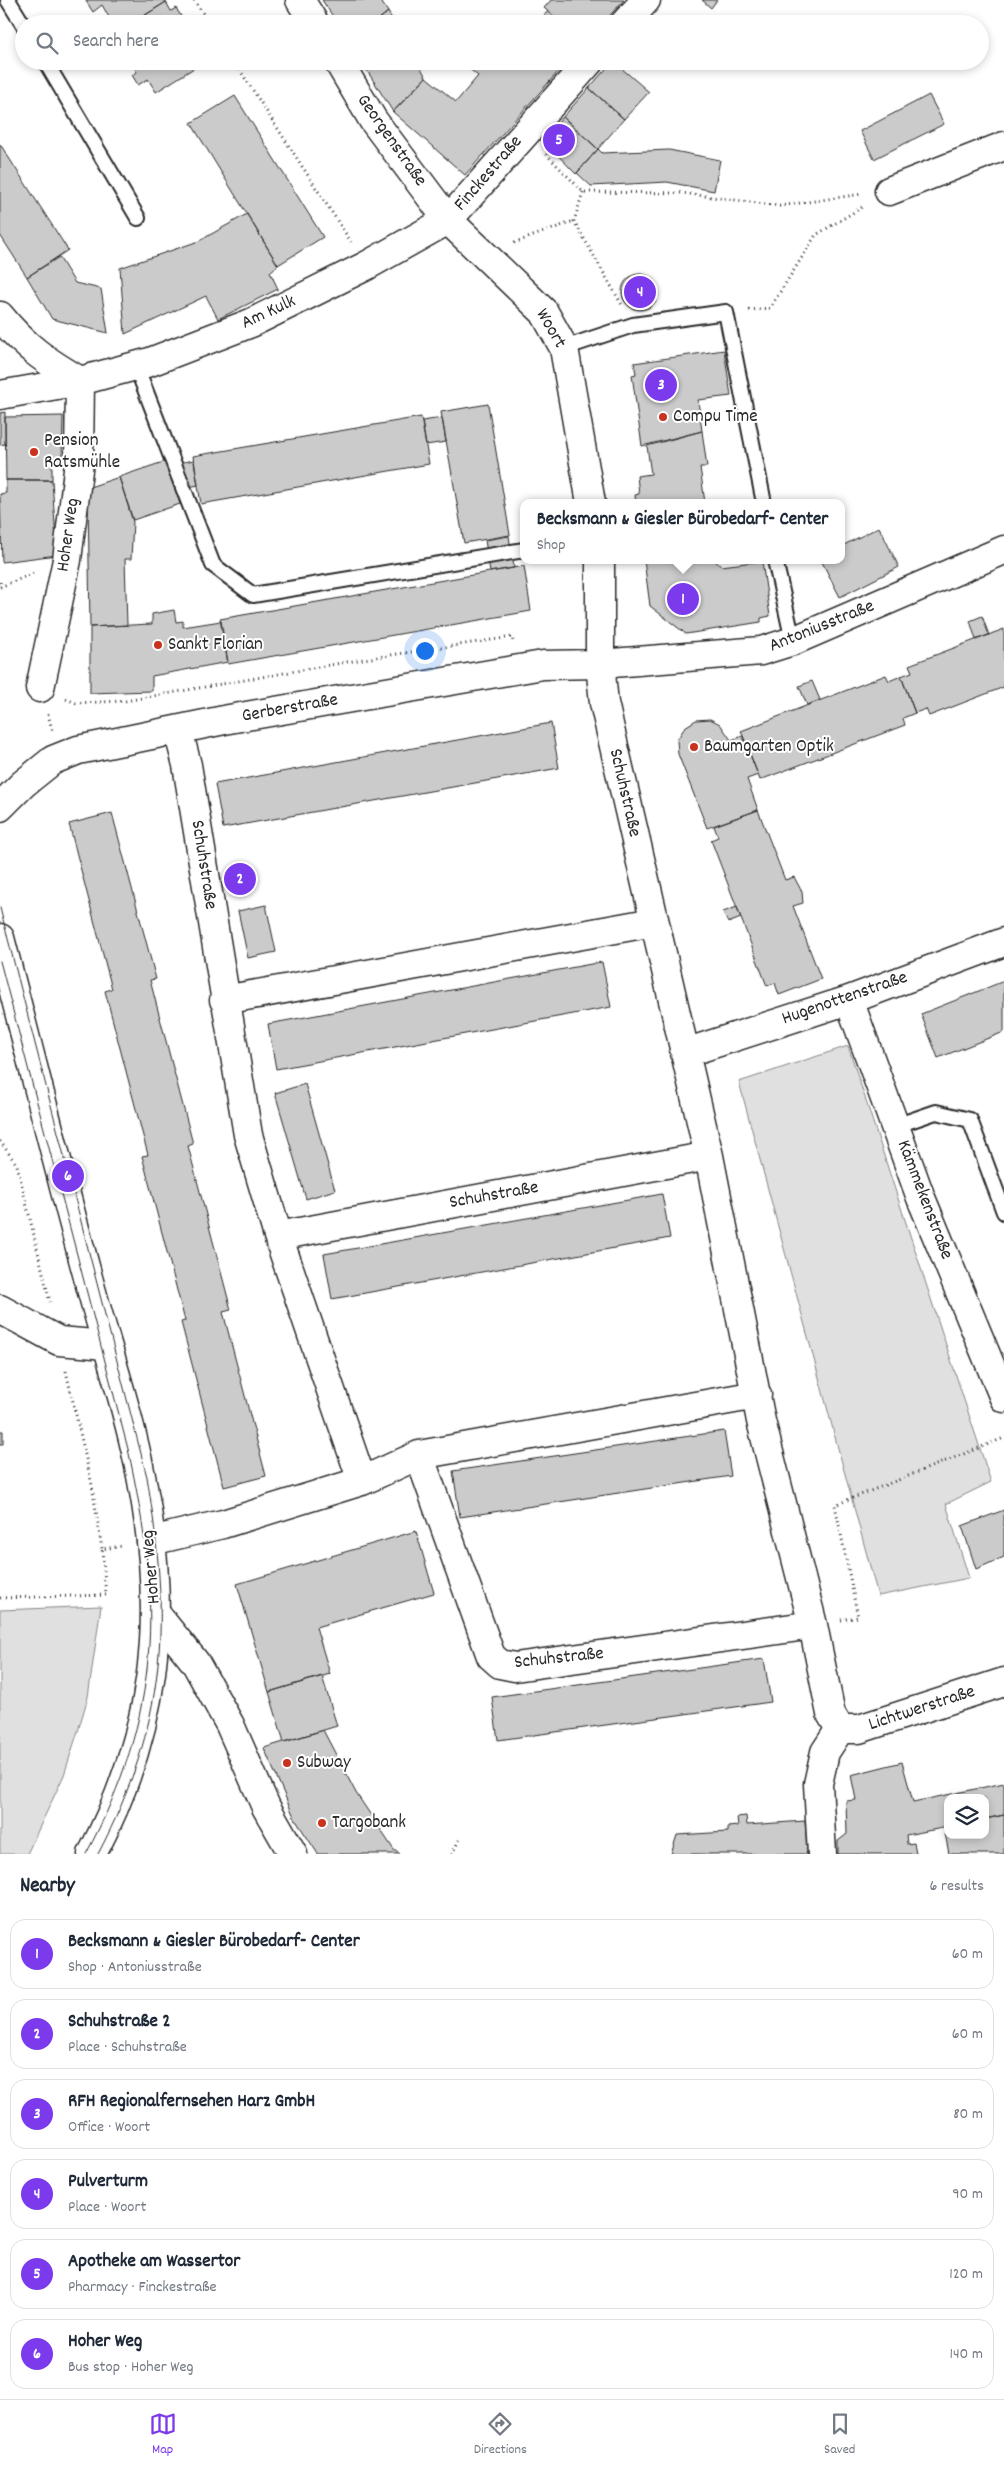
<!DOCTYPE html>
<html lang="en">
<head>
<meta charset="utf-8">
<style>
	:root { --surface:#fff; --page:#f6f6f7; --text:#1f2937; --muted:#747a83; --line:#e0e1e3; --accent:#7c3aed }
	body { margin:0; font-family:Dekko,sans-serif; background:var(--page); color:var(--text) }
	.controls { position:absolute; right:15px; bottom:15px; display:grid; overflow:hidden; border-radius:10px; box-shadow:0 2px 8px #0003 }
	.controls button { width:45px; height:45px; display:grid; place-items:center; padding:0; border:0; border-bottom:1px solid var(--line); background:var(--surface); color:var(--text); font:25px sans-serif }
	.you { position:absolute; left:424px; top:650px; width:18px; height:18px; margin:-12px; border:4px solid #fff; border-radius:50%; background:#1a73e8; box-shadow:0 0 0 8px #1a73e833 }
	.badge { display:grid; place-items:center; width:32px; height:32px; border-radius:50%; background:var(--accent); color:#fff; font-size:16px; font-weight:700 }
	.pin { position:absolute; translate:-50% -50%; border:2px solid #fff; box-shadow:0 1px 5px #0006 }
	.popup { position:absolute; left:520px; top:499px; width:325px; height:65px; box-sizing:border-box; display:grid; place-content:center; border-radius:10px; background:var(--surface); filter:drop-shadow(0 1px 4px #0005); font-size:16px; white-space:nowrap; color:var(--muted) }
	.popup b { font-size:19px; color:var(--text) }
	.popup::after { content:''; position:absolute; left:50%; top:100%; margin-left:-10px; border:10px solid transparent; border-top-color:var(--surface) }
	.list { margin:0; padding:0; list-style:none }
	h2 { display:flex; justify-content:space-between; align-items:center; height:65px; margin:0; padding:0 20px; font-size:21px }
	h2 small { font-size:16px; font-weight:400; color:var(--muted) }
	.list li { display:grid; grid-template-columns:32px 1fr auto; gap:15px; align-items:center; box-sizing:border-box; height:70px; margin:0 10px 10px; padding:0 10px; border:1px solid var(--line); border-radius:15px }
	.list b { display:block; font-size:19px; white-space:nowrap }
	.list p { margin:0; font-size:16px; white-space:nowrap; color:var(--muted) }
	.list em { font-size:16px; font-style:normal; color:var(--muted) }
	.icon { flex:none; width:28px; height:28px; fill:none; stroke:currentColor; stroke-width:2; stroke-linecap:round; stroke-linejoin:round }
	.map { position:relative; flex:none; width:1004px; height:1854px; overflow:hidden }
	.search { position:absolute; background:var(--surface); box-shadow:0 2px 8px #0003; left:15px; right:15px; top:15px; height:55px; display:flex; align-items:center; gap:12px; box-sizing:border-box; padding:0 18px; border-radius:28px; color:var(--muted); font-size:19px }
	.sheet { height:545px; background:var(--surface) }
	nav { display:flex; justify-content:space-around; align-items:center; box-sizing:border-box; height:70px; border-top:1px solid var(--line); background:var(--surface); font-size:14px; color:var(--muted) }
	nav a { display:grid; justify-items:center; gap:2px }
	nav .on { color:var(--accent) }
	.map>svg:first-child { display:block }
	.green { fill:#e0e0e0; stroke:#868686 }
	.building { fill:#cbcbcb; stroke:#2b2b2b }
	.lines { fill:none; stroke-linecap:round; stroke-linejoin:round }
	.lane-casing { stroke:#2b2b2b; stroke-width:18 }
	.street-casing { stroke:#2b2b2b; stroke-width:31 }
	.secondary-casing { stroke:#2b2b2b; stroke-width:31 }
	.path { stroke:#2b2b2b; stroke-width:3; stroke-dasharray:1 4; stroke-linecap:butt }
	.lane { stroke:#fff; stroke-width:14 }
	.street { stroke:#fff; stroke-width:28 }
	.secondary { stroke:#fff; stroke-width:28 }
	.tram { stroke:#2b2b2b; stroke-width:1 }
	.poi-dot { fill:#c8321e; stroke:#fff; stroke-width:2 }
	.labels { text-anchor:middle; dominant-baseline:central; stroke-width:4; stroke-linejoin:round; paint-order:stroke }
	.street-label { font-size:19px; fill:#2b2b2b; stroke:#fff }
	.poi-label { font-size:19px; fill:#2b2b2b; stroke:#fff; text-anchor:start }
</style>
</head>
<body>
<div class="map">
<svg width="1004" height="1854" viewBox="0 0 1004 1854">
	<rect width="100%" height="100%" fill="#fff"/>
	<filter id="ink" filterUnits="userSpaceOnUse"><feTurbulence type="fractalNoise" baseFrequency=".02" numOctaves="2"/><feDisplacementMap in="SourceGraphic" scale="10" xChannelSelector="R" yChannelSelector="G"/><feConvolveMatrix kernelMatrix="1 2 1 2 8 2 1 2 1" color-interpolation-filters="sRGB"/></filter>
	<g filter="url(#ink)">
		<!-- green -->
		<path class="green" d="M848,1046L991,1482L946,1504L969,1578L878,1596L739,1082Z
			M101,1606L88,1697L78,1731L64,1775L27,1854H0V1610Z"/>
		<!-- building -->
		<path class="building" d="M88,0H164L166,2L131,24H107L105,20L109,17L102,5L93,12L86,1Z
			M322,0H380L388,12L373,24H338Z
			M551,0H624L602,24H563L544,8Z
			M702,0H717L711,8Z
			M166,2L171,11L176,8L185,23L131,24Z
			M548,11L563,24H537Z
			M388,12L395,24H373Z
			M529,18L536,24H524Z
			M130,61H205L156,92L148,79L138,85L132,75L137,72Z
			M361,61H417L426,77L393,112Z
			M460,61H568L465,175L393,112L426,77L456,102L478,76Z
			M613,61L649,92L624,119L589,88Z
			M589,88L624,119L598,149L563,117Z
			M929,95L944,124L874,159L860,131Z
			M235,96L323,237L278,265L191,123Z
			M563,117L598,149L576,174L543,140Z
			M0,144L68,250L27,277L0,235Z
			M598,149L602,153L669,150L720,160L714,191L667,182L591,186L577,173Z
			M247,214L278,265L270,272L278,289L218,319L206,296L125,334L120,268L199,241Z
			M59,257L75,283L101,289L108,333L52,319L27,277Z
			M622 292a18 18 0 1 1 36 0a18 18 0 1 1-36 0Z
			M724,350L731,396L698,400L702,431L642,446L632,375L636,374L634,363Z
			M488,404L510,535L464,543L441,412Z
			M5,412V444L0,445V413Z
			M63,416L62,461H52V480H6L5,417Z
			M421,417L429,464L201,504L193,456Z
			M442,418L446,442L426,445L422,421Z
			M702,431L707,467H700L705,503H636L635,495L639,494L637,476L651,474L647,446Z
			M194,460L198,485L175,490L167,465Z
			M166,461L180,504L133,520L119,477Z
			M119,477L133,522L131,559H125L127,625L90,627L88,496L90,487Z
			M6,480H52L57,555L2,562L0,494L6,493Z
			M879,527L899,567L840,597L821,560H842V546Z
			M509,536L514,568L490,572L485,540Z
			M644,560H714L721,566L762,561L770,616L761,618V622L686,634L650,606Z
			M524,566L531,611L228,664L220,619Z
			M174,610L176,622L183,621V627L221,621L228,662L152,676V691L90,693V627L152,624V614Z
			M982,616L989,635L976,640L970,621Z
			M1004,629V687L929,716L926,709L915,713L901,676L912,672L909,665Z
			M886,675L889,681L901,676L915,713L903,718L905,725L760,780L741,731Z
			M812,681L820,700L807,705L799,686Z
			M710,719L720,724L731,740L743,736L758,775L747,779L758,810L707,828L678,754L677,740L685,727L696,720Z
			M551,723L559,768L223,828L215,784Z
			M758,810L785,880L794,877L802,892L803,903L793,906L821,979L779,995L775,983L767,986L711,840L718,837L714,826Z
			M112,813L156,979L150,980L193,1144L188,1146L231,1310L223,1312L266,1476L224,1487L181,1322L185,1321L142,1156L148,1155L105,991L112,989L69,824Z
			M244,871L247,886L236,887L233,873Z
			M266,905L276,952L248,958L238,911Z
			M737,907L741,918L728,923L723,912Z
			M602,962L611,1007L276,1069L268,1024Z
			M1004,981V1032L938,1058L921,1014Z
			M305,1084L335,1190L306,1199L275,1093Z
			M662,1194L670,1238L332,1299L324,1254Z
			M0,1431H3V1444H0Z
			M724,1431L731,1476L460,1517L453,1471Z
			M1004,1510V1557L976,1569L962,1526Z
			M416,1531L434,1593L316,1627L330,1674L269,1692L237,1584Z
			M764,1659L771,1702L498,1740L492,1697Z
			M322,1676L337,1726L284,1742L269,1692Z
			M323,1730L356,1793L394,1850L400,1854H318L295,1819L264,1748Z
			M902,1762L913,1802L1004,1783V1815L985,1819V1798H948V1827L906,1835L907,1844L914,1843L916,1854H838V1841L847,1834L846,1801L856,1800L851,1775Z
			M1004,1815V1854H949L944,1828L948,1827V1835H985V1819Z
			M746,1816L747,1825L805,1821L807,1854H671L677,1835L728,1832V1827L738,1826L737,1817Z"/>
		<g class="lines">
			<defs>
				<path id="lane" d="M8,0L24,26
					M45,61L138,218
					M564,348L633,325L726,312L764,503
					M136,366L213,565L253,595L524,550
					M775,560L793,641
					M895,1126L936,1112L970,1120L1004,1212"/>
				<path id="street" d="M300,0L315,24
					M624,24L646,0
					M338,61L373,120L448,220L544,312L564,348L591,503
					M889,191L1004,146
					M0,316C25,347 46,361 80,381
					M0,395L80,381L150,362L251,323L366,266L448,220L590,61
					M600,560V664L604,703L709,1156L761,1421L813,1625L831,1714L840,1729
					M40,688L67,560L79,462L80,381
					M178,730L187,765L248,1135L278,1236L362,1481L419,1455L491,1656L500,1664L515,1667L813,1625
					M0,807L23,784L53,760L78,750L132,739L229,719L543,665L600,664L761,651L793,641L1004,550
					M224,1000L654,922
					M849,1000L921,1198L1004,1398
					M685,1053L849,1000L1004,942
					M278,1236L709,1156
					M0,1309L59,1341L106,1345
					M419,1455L757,1395
					M151,1541L223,1524L362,1481
					M156,1614L195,1662L230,1725L266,1807L293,1854
					M840,1729H859L1004,1682
					M822,1854L818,1784L825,1752L840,1729"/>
				<path id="secondary" d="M0,938C29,1049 56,1160 86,1270C104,1339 129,1411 142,1481C168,1618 157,1730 92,1854"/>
			</defs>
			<!-- lane casing -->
			<use href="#lane" class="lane-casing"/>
			<!-- street casing -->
			<use href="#street" class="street-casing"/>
			<!-- secondary casing -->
			<use href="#secondary" class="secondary-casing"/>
			<!-- path -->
			<path class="path" d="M194,0L210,24
				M234,61L351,242
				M546,154L583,192L682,193L780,206L862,194
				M583,192L574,221L622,305
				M514,243L574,221
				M749,310L770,308L816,235L864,206
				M0,582L1,587
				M0,587L34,573
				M66,699L76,703L125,701L364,659L512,637L513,642
				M48,714L52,730
				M0,1141L17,1165L50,1302
				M66,1371L92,1485L102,1549
				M0,1598L106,1595L102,1549L123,1546
				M841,1620L858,1617L835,1505L1004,1438
				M452,1854L459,1840"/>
			<!-- lane -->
			<use href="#lane" class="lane"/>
			<!-- street -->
			<use href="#street" class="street"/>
			<!-- secondary -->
			<use href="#secondary" class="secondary"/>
			<!-- tram -->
			<path class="tram" d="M0,908L147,1477C171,1622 167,1722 98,1854
				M0,961L128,1449C162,1603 162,1712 86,1854"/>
		</g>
	</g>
	<!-- markers -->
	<g class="poi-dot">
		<circle cx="663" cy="417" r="5"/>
		<circle cx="34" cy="452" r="5"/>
		<circle cx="158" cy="645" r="5"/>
		<circle cx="694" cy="747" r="5"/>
		<circle cx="287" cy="1763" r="5"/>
		<circle cx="322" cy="1823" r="5"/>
	</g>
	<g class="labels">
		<!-- street labels -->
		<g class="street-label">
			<text transform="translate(391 141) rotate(55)">Georgenstraße</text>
			<text transform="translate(489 174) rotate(-49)">Finckestraße</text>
			<text transform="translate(269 313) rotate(-25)">Am Kulk</text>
			<text transform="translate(550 329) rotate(60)">Woort</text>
			<text transform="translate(69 535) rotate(-82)">Hoher Weg</text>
			<text transform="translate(822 627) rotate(-22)">Antoniusstraße</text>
			<text transform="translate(290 709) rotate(-10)">Gerberstraße</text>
			<text transform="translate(624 793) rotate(77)">Schuhstraße</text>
			<text transform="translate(203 865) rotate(81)">Schuhstraße</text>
			<text transform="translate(845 999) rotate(-19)">Hugenottenstraße</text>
			<text transform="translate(494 1196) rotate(-10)">Schuhstraße</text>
			<text transform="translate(924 1200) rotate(69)">Kämmekenstraße</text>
			<text transform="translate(152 1567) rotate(-95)">Hoher Weg</text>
			<text transform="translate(559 1659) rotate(-6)">Schuhstraße</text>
			<text transform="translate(922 1709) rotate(-18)">Lichtwerstraße</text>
		</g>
		<!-- poi labels -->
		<g class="poi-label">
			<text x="673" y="417">Compu Time</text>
			<text x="44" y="441">Pension<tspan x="44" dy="22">Ratsmühle</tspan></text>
			<text x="168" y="645">Sankt Florian</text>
			<text x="704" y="747">Baumgarten Optik</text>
			<text x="297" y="1763">Subway</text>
			<text x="332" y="1823">Targobank</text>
		</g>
	</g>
</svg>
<div class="controls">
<button><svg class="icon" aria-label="layers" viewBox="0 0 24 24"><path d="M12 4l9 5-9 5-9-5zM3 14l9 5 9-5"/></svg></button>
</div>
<div class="you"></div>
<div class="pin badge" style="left:683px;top:599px">1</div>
<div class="popup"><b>Becksmann &amp; Giesler Bürobedarf- Center</b>Shop</div>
<div class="pin badge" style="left:240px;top:879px">2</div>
<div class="pin badge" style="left:661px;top:385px">3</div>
<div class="pin badge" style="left:640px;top:292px">4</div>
<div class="pin badge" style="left:559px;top:140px">5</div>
<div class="pin badge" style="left:68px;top:1176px">6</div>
<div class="search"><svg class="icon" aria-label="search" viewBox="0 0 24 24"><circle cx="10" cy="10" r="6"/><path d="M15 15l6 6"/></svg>Search here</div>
</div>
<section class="sheet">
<h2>Nearby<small>6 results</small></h2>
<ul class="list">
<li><span class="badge">1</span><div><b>Becksmann &amp; Giesler Bürobedarf- Center</b><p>Shop · Antoniusstraße</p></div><em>60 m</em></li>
<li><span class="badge">2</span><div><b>Schuhstraße 2</b><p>Place · Schuhstraße</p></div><em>60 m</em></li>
<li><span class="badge">3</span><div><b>RFH Regionalfernsehen Harz GmbH</b><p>Office · Woort</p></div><em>80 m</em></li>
<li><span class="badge">4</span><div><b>Pulverturm</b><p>Place · Woort</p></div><em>90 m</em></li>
<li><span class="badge">5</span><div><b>Apotheke am Wassertor</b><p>Pharmacy · Finckestraße</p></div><em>120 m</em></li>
<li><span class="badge">6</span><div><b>Hoher Weg</b><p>Bus stop · Hoher Weg</p></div><em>140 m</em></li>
</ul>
</section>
<nav>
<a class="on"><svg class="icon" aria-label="map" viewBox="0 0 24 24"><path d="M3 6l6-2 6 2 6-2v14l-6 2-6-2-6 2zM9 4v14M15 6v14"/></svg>Map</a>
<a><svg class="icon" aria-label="directions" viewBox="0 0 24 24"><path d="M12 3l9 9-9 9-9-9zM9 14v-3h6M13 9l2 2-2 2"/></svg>Directions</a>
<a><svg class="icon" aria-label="saved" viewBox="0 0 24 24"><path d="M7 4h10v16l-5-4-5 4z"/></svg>Saved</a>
</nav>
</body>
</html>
